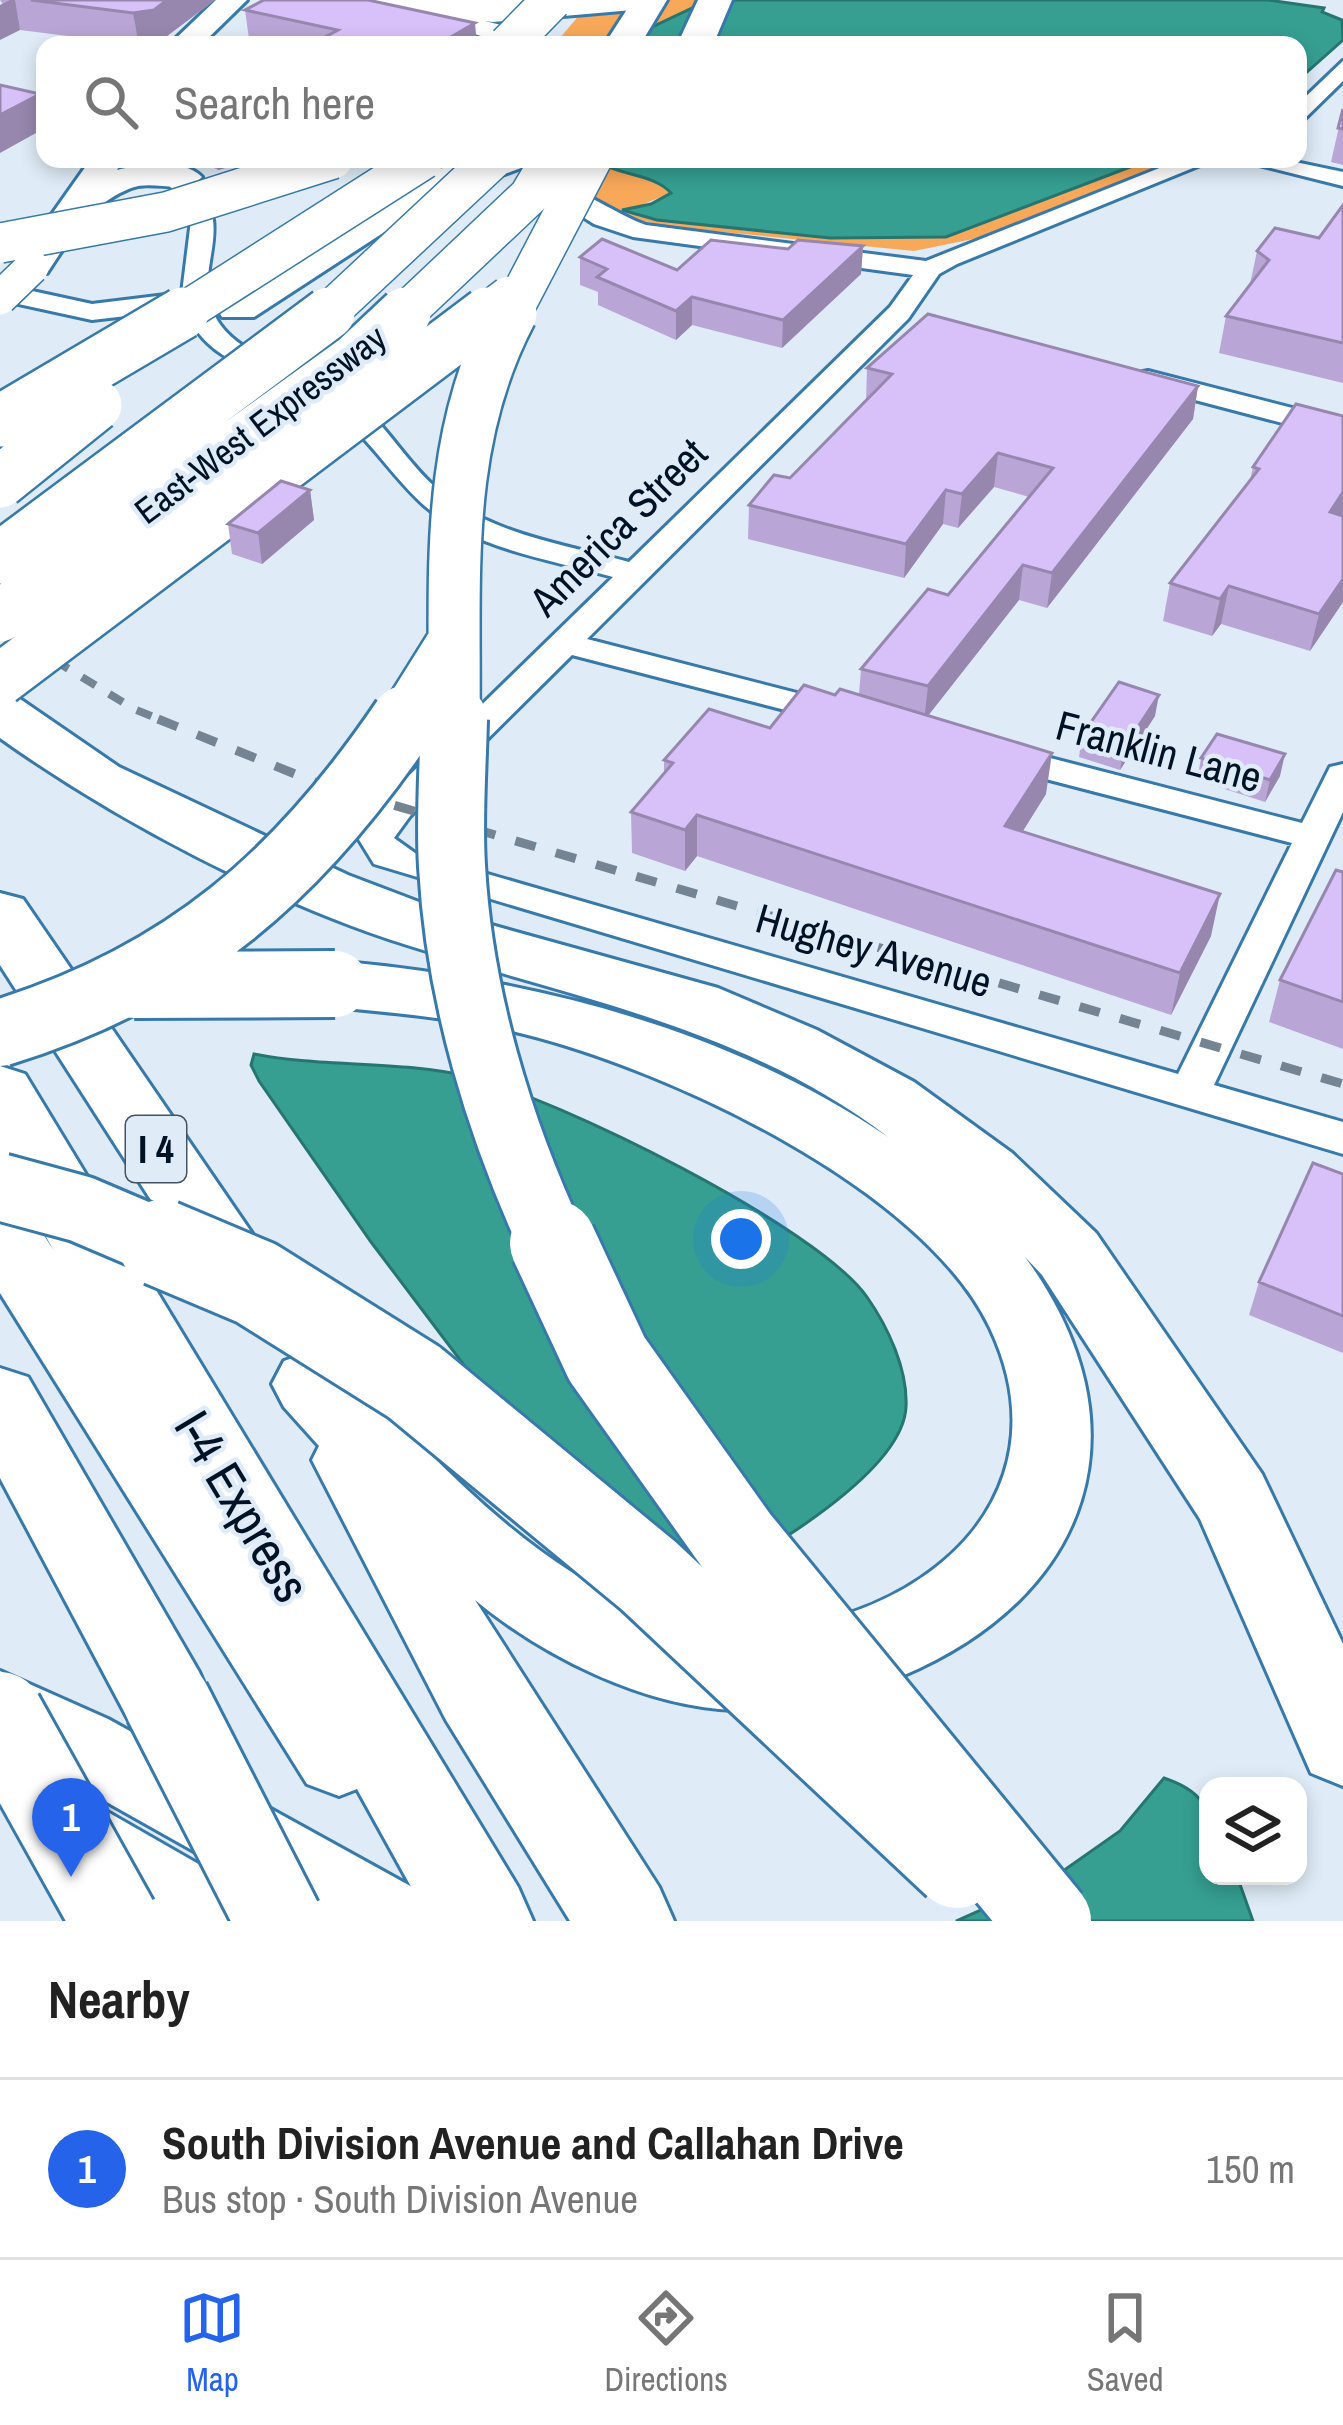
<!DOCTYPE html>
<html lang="en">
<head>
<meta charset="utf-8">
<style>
	:root { --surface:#fff; --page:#f2f2f2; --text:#222; --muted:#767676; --line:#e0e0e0; --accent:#2563eb }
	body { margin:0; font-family:"Archivo Narrow",sans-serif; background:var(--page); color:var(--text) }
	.controls { position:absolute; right:36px; bottom:36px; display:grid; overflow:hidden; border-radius:24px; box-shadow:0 6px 18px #0003 }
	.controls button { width:108px; height:108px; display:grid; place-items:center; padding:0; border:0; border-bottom:3px solid var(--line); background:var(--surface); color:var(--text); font:60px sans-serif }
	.you { position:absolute; left:741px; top:1239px; width:42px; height:42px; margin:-30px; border:9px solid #fff; border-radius:50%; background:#1a73e8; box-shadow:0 0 0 18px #1a73e833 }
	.badge { display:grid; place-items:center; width:78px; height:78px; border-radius:50%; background:var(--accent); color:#fff; font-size:39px; font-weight:700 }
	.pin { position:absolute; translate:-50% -99px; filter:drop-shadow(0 3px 6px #0008) }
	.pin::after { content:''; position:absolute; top:63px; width:42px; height:36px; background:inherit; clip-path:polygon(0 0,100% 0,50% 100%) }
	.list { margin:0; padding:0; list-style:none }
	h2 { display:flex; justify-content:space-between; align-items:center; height:156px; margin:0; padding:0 48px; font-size:51px }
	h2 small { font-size:39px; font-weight:400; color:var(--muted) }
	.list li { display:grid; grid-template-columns:78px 1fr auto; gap:36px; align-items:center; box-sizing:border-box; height:180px; padding:0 48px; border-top:3px solid var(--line) }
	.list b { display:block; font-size:45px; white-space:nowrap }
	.list p { margin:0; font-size:39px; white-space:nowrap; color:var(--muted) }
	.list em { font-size:39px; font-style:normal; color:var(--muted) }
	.icon { flex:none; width:66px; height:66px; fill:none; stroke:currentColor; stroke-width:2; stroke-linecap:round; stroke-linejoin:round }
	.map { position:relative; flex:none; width:1343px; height:1921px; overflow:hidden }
	.search { position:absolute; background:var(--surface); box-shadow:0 6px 18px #0003; left:36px; right:36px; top:36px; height:132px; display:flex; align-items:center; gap:30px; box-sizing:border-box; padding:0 42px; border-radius:24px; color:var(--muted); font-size:45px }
	.sheet { height:336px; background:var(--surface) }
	nav { display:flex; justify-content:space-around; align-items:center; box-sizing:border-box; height:168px; border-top:3px solid var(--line); background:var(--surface); font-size:33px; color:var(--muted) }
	nav a { display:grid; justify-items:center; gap:6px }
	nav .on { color:var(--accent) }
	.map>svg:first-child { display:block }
	.green { fill:#f8a859 }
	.water { fill:#369f92; stroke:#267571; stroke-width:3 }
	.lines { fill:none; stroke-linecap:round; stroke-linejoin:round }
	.street-casing { stroke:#3779aa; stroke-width:6 }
	.secondary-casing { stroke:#3779aa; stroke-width:6 }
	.primary-casing { stroke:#3779aa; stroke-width:6 }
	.highway-casing { stroke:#3779aa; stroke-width:6 }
	.street { fill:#fff; fill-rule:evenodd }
	.secondary { fill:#fff; fill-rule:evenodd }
	.primary { fill:#fff; fill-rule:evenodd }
	.highway { fill:#fff; fill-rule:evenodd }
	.rail-far1 { stroke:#748493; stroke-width:8; stroke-dasharray:16 16; stroke-linecap:butt }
	.rail { stroke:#748493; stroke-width:9; stroke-dasharray:21 21; stroke-linecap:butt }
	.secondary-bridge-casing { stroke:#3779aa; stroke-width:36; stroke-linecap:butt }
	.highway-bridge-far3-casing { stroke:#3779aa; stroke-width:42; stroke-linecap:butt }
	.highway-bridge-far2-casing { stroke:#3779aa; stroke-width:56; stroke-linecap:butt }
	.highway-bridge-far1-casing { stroke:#3779aa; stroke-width:72; stroke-linecap:butt }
	.highway-bridge-casing { stroke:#3779aa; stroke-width:92; stroke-linecap:butt }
	.secondary-bridge { stroke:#fff; stroke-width:33 }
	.highway-bridge-far3 { stroke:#fff; stroke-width:39 }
	.highway-bridge-far2 { stroke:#fff; stroke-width:51 }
	.highway-bridge-far1 { stroke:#fff; stroke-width:66 }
	.highway-bridge { stroke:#fff; stroke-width:86 }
	.wall { fill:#baa6d6 }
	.shaded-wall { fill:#9787ae }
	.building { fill:#d8c1f9; stroke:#9787ae; stroke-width:3 }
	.labels { text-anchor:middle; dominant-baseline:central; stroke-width:9; stroke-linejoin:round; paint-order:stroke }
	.far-street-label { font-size:36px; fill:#001225; stroke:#dfecf7 }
	.shield { fill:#dfecf7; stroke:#435364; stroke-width:3 }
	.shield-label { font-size:39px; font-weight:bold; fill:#001225 }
	.street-label { font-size:42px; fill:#001225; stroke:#dfecf7 }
	.near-street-label { font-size:51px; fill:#001225; stroke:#dfecf7 }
</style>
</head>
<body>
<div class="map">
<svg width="1343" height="1921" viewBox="0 0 1343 1921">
	<rect width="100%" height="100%" fill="#dfecf7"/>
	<!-- green -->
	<path class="green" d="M602,0H709L638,45H554L581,13Z
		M595,159C616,176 655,173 671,193L626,211L747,231L946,237L1151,159H1178L983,237L914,251L672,227L643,221L584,193Z"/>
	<!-- water -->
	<path class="water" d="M709,0H1268L1324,8L1322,12L1342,20L1343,40L1298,80V45H638L646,30Z
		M595,159H1151L946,237L830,238L657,220L622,210L651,204L671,193C654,173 616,176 595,159Z
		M254,1054C325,1068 399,1060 471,1077C558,1099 817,1226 867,1297C888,1327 908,1370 906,1407C903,1472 766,1551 715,1579L500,1413L371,1242L259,1081L251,1065Z
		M1164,1778C1221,1797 1208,1824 1208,1876H1237L1253,1921H956L1053,1878L1120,1831Z"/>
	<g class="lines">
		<defs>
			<path id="street" d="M425,6L513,28L535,45H509L418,16V8Z
				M1343,61V81L1298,125V104Z
				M141,159C166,159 181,162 197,183C235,232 193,267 214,314C235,360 306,368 345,393C382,417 402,457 434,486C486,534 563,544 629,562L890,307L913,275L633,237L594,224L534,186V176C554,172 618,216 646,225L926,261L1182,159H1215L957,264L939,274L908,319L587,639L851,707L856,714L851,721L839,724L572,655L410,816L394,838L415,853L1178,1074L1292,843L988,764L982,756L1000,745L1302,823L1330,767L1343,764V812L1214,1085L1343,1122V1154L374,864L358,838L384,800L613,577C562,563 509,554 462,531C402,502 380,442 327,406C281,375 205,368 186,309L92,320L0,300V284L92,304L182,293L191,220L185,201Z
				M1235,159H1281L1343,172V186Z
				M1148,371L1343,421V439L1138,385V373Z"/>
			<path id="secondary" d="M216,0H247L201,45H169Z
				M91,159H124L117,170C142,164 182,157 202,177C186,196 153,179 131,188C90,204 70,238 47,273H21L16,265Z
				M0,1671L108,1719L423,1893L435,1921H318L0,1742Z
				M71,1791L249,1893L261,1921H149L44,1854L33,1828L44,1802Z"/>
			<path id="primary" d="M357,0H650L633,10L493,22L374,10Z"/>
			<path id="highway" d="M633,0H667L640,45H604Z
				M698,0H732L713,45H677Z
				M469,159H527L521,168L435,199L254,317H222L216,307L222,297L405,181Z
				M0,694L20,699L119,767L348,875L448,913L718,988L817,1030L914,1082L1012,1153L1096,1233L1262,1474L1343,1644V1786L1311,1773L1200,1519L1042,1275L1025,1257C1149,1426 1092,1596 902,1676C849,1698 790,1713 733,1710C643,1706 544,1657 475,1600L659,1887L674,1921H570L446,1720L312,1460L319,1446L284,1407L272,1384L284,1361L312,1351L340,1361C429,1452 519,1557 639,1608C818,1685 1093,1546 990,1328C923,1187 668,1070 524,1034C462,1019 398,1013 335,1007L311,1000L302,984L311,968L335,961C527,978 726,1027 888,1137C747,1029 572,997 407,945C271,902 115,820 0,738Z
				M0,893L23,899L273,1264L284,1285L273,1306L246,1315L219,1306L0,965Z
				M0,1066L25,1074L518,1887L533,1921H430L357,1789L339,1796L307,1784L0,1293V1198L26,1207L54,1251L0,1155Z
				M0,1368L28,1377L199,1672L212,1702L199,1732L167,1744L135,1732L0,1478Z"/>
		</defs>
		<!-- street casing -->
		<use href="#street" class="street-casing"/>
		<!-- secondary casing -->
		<use href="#secondary" class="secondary-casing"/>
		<!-- primary casing -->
		<use href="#primary" class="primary-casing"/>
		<!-- highway casing -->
		<use href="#highway" class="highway-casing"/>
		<!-- street -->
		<use href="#street" class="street"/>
		<!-- secondary -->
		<use href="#secondary" class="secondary"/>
		<!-- primary -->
		<use href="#primary" class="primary"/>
		<!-- highway -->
		<use href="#highway" class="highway"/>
		<!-- rail-far1 -->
		<path class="rail-far1" d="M0,627L134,709L166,722"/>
		<!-- rail -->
		<path class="rail" d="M158,719L315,782L1343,1084"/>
		<defs>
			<path id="secondary-bridge" d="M0,298L32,267"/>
			<path id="highway-bridge-far3" d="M508,45L552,0
				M0,243L166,212L333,159
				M178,316L424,159
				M325,316L493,159
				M402,316L529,196L551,159
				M483,316L509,296
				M510,316L592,159"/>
			<path id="highway-bridge-far2" d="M0,421L183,313
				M0,482L96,405
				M0,558L329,313
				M0,616L355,360L405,313
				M0,680L487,313
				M403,722L450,647
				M454,722C456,579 442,444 511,313"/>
			<path id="highway-bridge-far1" d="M454,719C453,767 449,817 452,866C459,996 499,1128 554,1246
				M134,985L335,984
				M0,1033C183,977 299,876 405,719
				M0,1187L81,1209L168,1246"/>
			<path id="highway-bridge" d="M161,1243L256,1283L414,1382L649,1576L957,1865
				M553,1243L607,1359L735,1539L1048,1921
				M167,1702L279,1921
				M0,1715L115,1921"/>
		</defs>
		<!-- secondary-bridge casing -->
		<use href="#secondary-bridge" class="secondary-bridge-casing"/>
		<!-- highway-bridge-far3 casing -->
		<use href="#highway-bridge-far3" class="highway-bridge-far3-casing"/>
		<!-- highway-bridge-far2 casing -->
		<use href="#highway-bridge-far2" class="highway-bridge-far2-casing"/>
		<!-- highway-bridge-far1 casing -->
		<use href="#highway-bridge-far1" class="highway-bridge-far1-casing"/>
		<!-- highway-bridge casing -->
		<use href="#highway-bridge" class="highway-bridge-casing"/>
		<!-- secondary-bridge -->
		<use href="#secondary-bridge" class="secondary-bridge"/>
		<!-- highway-bridge-far3 -->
		<use href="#highway-bridge-far3" class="highway-bridge-far3"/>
		<!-- highway-bridge-far2 -->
		<use href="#highway-bridge-far2" class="highway-bridge-far2"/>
		<!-- highway-bridge-far1 -->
		<use href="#highway-bridge-far1" class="highway-bridge-far1"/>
		<!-- highway-bridge -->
		<use href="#highway-bridge" class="highway-bridge"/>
	</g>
	<!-- wall -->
	<path class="wall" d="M0,0H215L159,42L139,45L20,30Z
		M245,10L477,45H279L249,39Z
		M1343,109V165L1331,162Z
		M197,159H256L218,170Z
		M1343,205V383L1219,353L1226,316L1250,284L1257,251L1319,238Z
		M863,246L861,274L782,348L692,325L676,340L598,305V292L580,285V257L677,270L788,249Z
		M867,368L1198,386L1193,419L1047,608L1019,600L928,715L1046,794L1022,832L1211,936L1171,1015L697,856L685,871L632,853L631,812L664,773V760L770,728L835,695L859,694L861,669L948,595L1029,497L994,487L958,528L943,524L904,578L748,539L749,505L790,478L866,401Z
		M1296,404L1343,516V602L1310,651L1221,624L1212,636L1163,621L1170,583L1250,480L1253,467Z
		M310,490L314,520L262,564L232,554L228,524Z
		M1155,716L1120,770L1079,757L1082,735Z
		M1201,758L1280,776L1265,802L1197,780Z
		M1343,872V1049L1269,1022L1280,980Z
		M1343,1174V1353L1249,1315L1259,1282Z"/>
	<!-- shaded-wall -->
	<path class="shaded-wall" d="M10,0H15L20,30L0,40V5Z
		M167,0H215L159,42L139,45L133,13Z
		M475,23L477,45H437Z
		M40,94L45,128L0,153V115Z
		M216,159H256L218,170Z
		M863,246L861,274L782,348L783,320Z
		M692,297V325L676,340V311Z
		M1198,386L1193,419L1047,608L1052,573Z
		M998,453L994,487L958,528L962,494Z
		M310,490L314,520L262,564L258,533Z
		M946,490L943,524L904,578L906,544Z
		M1343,492V514L1322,549L1330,512Z
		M1023,565L1019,600L924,721L928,686Z
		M1343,579V602L1310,651L1319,614Z
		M1229,586L1221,624L1212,636L1220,599Z
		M1159,695L1155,716L1120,770L1124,748Z
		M1052,753L1046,794L1000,868L1005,826Z
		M1285,754L1280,776L1265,802L1270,780Z
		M697,815V856L685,871V830Z
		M1220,894L1211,936L1171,1015L1180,973Z"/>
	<!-- building -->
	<path class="building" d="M31,0H167L154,10L133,13Z
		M264,0H368L475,23L437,45H310L338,30L245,10Z
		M0,85L40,94L0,115Z
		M1343,109V129L1338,128Z
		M1343,205V343L1226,316L1269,260L1257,251L1275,228L1319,238Z
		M602,239L677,270L711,240L788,249L798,240L863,246L783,320L692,297L676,311L597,277L607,269L580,257Z
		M928,314L1198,386L1052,573L1023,565L928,686L861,669L928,589L948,595L1053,468L998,453L962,494L946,490L906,544L749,505L774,475L790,478L892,374L867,368Z
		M1296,404L1343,416V492L1330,512L1343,516V579L1319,614L1229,586L1220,599L1170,583L1259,469L1253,467Z
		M281,481L310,490L258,533L228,524Z
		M1119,682L1159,695L1124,748L1082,735Z
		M804,685L835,695L840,689L1052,753L1005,826L1220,894L1180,973L697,815L685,830L631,812L673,763L664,760L709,709L770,728Z
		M1217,734L1285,754L1270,780L1201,758Z
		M1336,870L1343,872V1002L1280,980Z
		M1313,1163L1343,1174V1316L1259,1282Z"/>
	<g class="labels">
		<!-- far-street labels -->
		<g class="far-street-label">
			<text transform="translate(260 424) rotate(-37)">East-West Expressway</text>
		</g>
		<!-- shield labels -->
		<rect class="shield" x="126" y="1116" width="60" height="66" rx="9"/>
		<g class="shield-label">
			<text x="156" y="1149">I 4</text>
		</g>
		<!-- street labels -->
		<g class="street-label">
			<text transform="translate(618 527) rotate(-45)">America Street</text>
			<text transform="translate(1159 751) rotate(15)">Franklin Lane</text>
			<text transform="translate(874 950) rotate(16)">Hughey Avenue</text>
		</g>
		<!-- near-street labels -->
		<g class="near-street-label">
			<text transform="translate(243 1506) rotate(59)">I-4 Express</text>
		</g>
	</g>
</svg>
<div class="controls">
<button><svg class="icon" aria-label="layers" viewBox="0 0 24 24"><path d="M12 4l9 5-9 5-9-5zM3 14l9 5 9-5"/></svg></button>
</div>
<div class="you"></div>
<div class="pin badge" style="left:71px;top:1877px">1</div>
<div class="search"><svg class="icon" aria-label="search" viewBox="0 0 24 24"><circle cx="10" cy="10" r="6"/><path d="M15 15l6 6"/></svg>Search here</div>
</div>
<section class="sheet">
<h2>Nearby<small></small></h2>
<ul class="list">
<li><span class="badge">1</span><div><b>South Division Avenue and Callahan Drive</b><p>Bus stop · South Division Avenue</p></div><em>150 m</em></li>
</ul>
</section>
<nav>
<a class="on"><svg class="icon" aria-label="map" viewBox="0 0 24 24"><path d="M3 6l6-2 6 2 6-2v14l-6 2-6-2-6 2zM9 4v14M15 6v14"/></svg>Map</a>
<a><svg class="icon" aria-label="directions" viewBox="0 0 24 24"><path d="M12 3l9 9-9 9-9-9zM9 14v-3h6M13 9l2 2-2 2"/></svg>Directions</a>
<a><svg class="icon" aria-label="saved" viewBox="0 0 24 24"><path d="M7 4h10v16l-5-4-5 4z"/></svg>Saved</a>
</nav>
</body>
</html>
